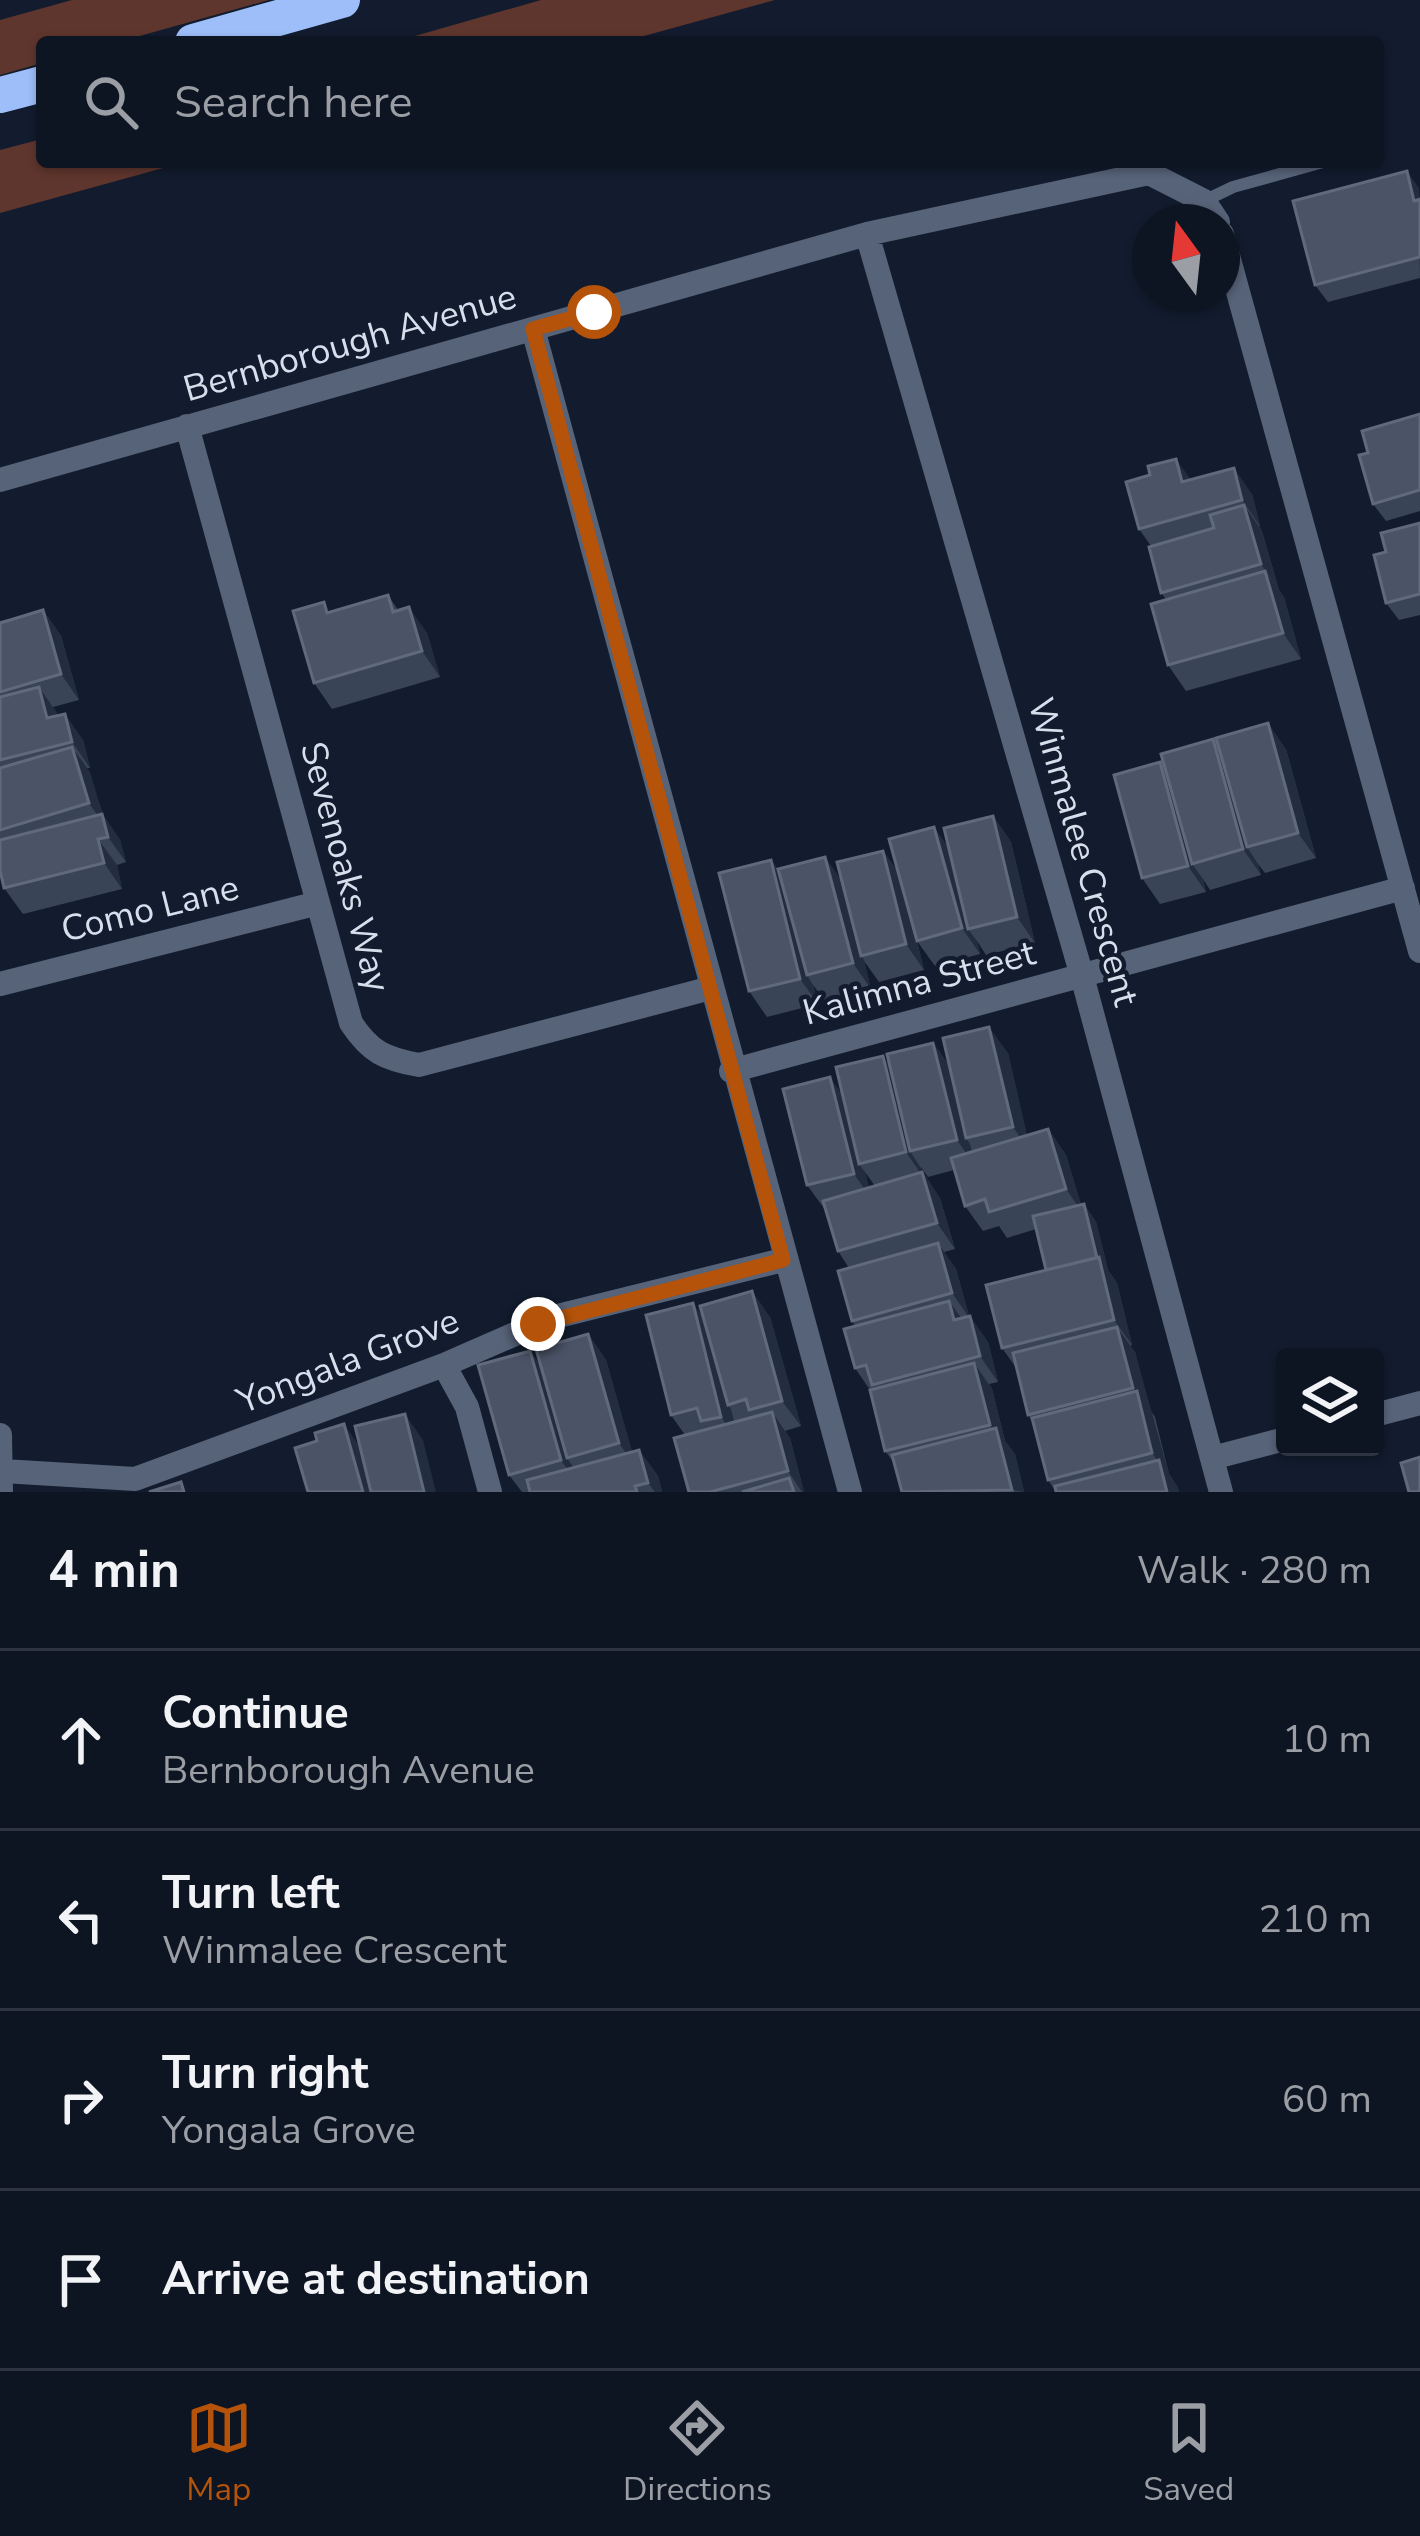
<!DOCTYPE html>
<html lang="en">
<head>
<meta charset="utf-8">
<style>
	:root { --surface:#0e1522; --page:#1c222f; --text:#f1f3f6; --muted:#9b9fa5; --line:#2e3440; --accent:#b45309 }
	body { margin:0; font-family:"Nunito Sans",sans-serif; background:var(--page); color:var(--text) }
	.controls { position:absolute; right:36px; bottom:36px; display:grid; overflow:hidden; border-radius:12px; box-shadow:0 3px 9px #0004 }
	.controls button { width:108px; height:108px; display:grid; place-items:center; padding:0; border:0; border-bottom:3px solid var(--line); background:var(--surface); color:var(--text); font:60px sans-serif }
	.compass { position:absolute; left:1132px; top:204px; width:108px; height:108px; border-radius:50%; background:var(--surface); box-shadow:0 3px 9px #0004; rotate:345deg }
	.stop { position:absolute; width:36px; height:36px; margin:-27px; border:9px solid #b45309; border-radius:50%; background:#fff }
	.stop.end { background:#b45309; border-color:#fff; box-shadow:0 3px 12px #0008 }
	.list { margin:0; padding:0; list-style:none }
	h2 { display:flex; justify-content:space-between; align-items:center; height:156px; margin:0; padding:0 48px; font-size:51px }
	h2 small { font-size:39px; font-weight:400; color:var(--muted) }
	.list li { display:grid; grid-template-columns:78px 1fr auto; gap:36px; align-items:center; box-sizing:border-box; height:180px; padding:0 48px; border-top:3px solid var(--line) }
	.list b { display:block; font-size:45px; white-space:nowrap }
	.list p { margin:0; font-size:39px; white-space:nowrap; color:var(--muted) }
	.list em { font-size:39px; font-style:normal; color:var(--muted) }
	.icon { flex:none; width:66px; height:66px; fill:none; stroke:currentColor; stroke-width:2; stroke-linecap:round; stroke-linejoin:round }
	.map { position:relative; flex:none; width:1420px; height:1492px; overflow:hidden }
	.search { position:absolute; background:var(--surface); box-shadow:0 3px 9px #0004; left:36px; right:36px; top:36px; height:132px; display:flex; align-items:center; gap:30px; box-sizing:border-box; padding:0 42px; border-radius:12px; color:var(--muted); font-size:45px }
	.sheet { height:876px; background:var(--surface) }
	nav { display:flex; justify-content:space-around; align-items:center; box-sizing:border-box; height:168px; border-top:3px solid var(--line); background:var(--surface); font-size:33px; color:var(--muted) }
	nav a { display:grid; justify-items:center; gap:6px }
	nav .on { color:var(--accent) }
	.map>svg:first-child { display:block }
	.green { fill:#5f362d }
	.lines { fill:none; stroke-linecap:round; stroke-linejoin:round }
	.lane { stroke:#576379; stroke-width:12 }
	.street { stroke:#576379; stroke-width:24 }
	.highway { stroke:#9ebef9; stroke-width:36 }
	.wall { fill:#3a4457; fill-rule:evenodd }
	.shaded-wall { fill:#232d40 }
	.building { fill:#4b5467; stroke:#616a7c; stroke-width:3 }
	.route { stroke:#b45309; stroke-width:15 }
	.labels { text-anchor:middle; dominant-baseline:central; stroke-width:9; stroke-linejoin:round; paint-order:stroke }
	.street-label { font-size:36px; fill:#d8dfec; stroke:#121c2e }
</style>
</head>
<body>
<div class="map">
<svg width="1420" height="1492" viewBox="0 0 1420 1492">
	<rect width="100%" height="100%" fill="#121c2e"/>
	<!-- green -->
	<path class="green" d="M72,0H269L118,42H42V63L0,75V20Z
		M541,0H775L622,42H394Z
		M42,139V162H185L0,213V150Z"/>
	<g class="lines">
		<!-- lane -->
		<path class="lane" d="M1204,201L1233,187L1323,162"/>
		<!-- street -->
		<path class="street" d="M867,234L1082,976L1221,1492
			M1222,234L1420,951
			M533,329L850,1492
			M187,426L351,1023C370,1052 385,1059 419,1065L711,988
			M0,480L867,234L1149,173L1204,201L1218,222
			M0,984L318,903
			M731,1071L1403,888
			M444,1365L467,1407L490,1492
			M1375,1415L1420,1403
			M0,1435L1,1492
			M1212,1458L1285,1439
			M3,1471L135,1479L444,1365L554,1317L783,1260"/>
		<!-- highway -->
		<path class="highway" d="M193,42L342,0
			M0,95L42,84"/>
	</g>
	<!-- wall -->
	<path class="wall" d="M1419,188L1420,278L1328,302L1315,285Z
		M1420,414V511L1386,521L1373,504L1368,453Z
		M1191,480L1252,494L1260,526H1259L1262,531L1279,590L1284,597L1301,659L1186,691L1168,665L1166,599L1161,593L1151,546L1139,529Z
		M1420,523V615L1399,620L1386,603V552Z
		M388,595L398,610L427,633L440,677L332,709L314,683L331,612Z
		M43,610L61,636L79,700L53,707L58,715L83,740L90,768H87L103,815L120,840L126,862L117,865L122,889L23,914L4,888L0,870V621Z
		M1213,739L1219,748L1286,749L1316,858L1265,873L1258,864L1261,875L1210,890L1203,879L1206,892L1160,904L1142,878L1160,762L1165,769Z
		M993,816L1011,842L1035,943L986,955L977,941L980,954L935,966L917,941L924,970L879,982L864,961L871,989L825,1001L813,985L818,1004L767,1017L749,991L771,860L779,871L825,857L842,882L883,851L898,872L948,847Z
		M933,1043L949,1065L1008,1053L1027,1136L1048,1129L1066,1155L1081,1205L1084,1204L1096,1222L1108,1270L1117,1283L1132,1345L1130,1346L1135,1352L1150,1410L1155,1417L1169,1474L1177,1486L1179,1492H1056L1048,1480L1033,1422L1028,1415L1017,1369L1002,1348L1046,1270L1036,1229L1007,1238L999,1226L983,1231L965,1206L954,1170L928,1177L921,1167L923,1174L940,1198L955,1249L944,1252L956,1269L969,1316L988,1342L998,1382L989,1384L992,1389L1005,1441L1015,1454L1024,1492H902L895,1464L885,1451L870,1390L855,1368V1326L852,1321L849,1268L838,1251L826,1211L807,1185L843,1096L883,1056L889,1066ZM865,1172L875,1186L869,1188Z
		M770,1317L801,1426L785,1431L790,1438L804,1492H689L685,1435L671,1415L704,1319Z
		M588,1334L606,1360L632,1452L639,1450L658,1476L662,1492H522L509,1475L530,1351L541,1366Z"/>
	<!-- shaded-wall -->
	<path class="shaded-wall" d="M1407,171L1419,188L1420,209L1414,201Z
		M1176,459L1194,484L1182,482Z
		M1234,468L1252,494L1260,526L1242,500Z
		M1244,505L1262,531L1279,590L1261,564Z
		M1265,571L1284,597L1301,659L1283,633Z
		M409,607L427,633L440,677L422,651Z
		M43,610L61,636L79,700L61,674Z
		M39,687L57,713L65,744L47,718Z
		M65,714L83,740L90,768L72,742Z
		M1268,723L1286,749L1316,858L1298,833Z
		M1213,739L1231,765L1247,847L1258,864L1261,875L1243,849Z
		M72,747L90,772L103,815L120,840L126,862L108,837L105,826L89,803Z
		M1160,762L1179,788L1192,864L1203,879L1206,892L1188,866Z
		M993,816L1011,842L1035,943L1017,917Z
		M934,827L952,852L968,929L977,941L980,954L962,928Z
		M98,839L117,865L122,889L104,863Z
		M883,851L901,876L924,970L906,944Z
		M825,857L843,883L861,956L864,960L871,989L853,963Z
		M771,860L789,886L807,975L813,985L818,1004L800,979Z
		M989,1027L1008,1053L1031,1153L1013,1127Z
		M933,1043L952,1069L966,1138L970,1144L975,1166L957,1140Z
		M883,1056L901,1082L910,1151L940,1198L955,1249L937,1223L923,1177L906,1152Z
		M830,1077L848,1103L859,1164L865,1172L872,1200L854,1174Z
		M1048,1129L1066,1155L1084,1215L1066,1189Z
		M1084,1204L1096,1222L1108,1270L1117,1283L1132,1345L1114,1320Z
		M938,1243L956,1269L970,1319L952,1293Z
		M752,1291L770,1317L801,1426L782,1401Z
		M949,1301L967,1326L954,1320Z
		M693,1303L711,1329L728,1405L731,1409L739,1442L721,1417Z
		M970,1316L988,1342L998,1382L980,1356Z
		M1117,1327L1135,1352L1169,1474L1177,1486L1179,1492H1167L1161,1466L1152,1453Z
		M588,1334L606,1360L637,1469L619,1443Z
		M530,1351L548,1376L567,1458L574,1468L579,1486L561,1460Z
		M974,1363L992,1389L1005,1441L1015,1454L1024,1492L1012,1490L999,1438L990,1425Z
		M772,1412L790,1438L804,1492H802L788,1471Z
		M405,1414L423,1440L436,1492H424Z
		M344,1424L362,1450L374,1492H363Z
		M639,1450L658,1476L662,1492H655L648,1483Z"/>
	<!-- building -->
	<path class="building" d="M1407,171L1414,201L1420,199V257L1315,285L1293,201Z
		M1420,414V490L1373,504L1359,455L1368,453L1362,431Z
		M1176,459L1182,482L1234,468L1242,500L1139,529L1126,482L1150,475L1148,466Z
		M1244,505L1261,564L1161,593L1149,547L1214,528L1210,515Z
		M1420,523V594L1386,603L1374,555L1386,552L1381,533Z
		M1265,571L1283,633L1168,665L1151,604Z
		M388,595L393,612L409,607L422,651L314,683L293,611L324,602L327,613Z
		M43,610L61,674L0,692V623Z
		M39,687L47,718L65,714L72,742L0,760V697Z
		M1268,723L1298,833L1247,847L1216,738Z
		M1213,739L1243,849L1192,864L1161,754Z
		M72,747L89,803L0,830V768Z
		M1160,762L1188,866L1142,878L1114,775Z
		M102,814L108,837L98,839L104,863L4,888L0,870V840Z
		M993,816L1017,917L968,929L944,828Z
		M934,827L962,928L917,941L889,839Z
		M883,851L906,944L861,956L837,862Z
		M825,857L853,963L807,975L778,869Z
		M771,860L800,979L749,991L719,873Z
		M989,1027L1013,1127L966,1138L943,1038Z
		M933,1043L957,1140L910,1151L887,1054Z
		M883,1056L906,1152L859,1164L836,1067Z
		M830,1077L854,1174L807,1185L783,1089Z
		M1048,1129L1066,1189L989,1212L985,1199L965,1206L951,1158Z
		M922,1172L937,1223L838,1251L823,1201Z
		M1084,1204L1097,1258L1046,1270L1033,1216Z
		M938,1243L952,1293L852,1321L838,1271Z
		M1099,1257L1114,1320L1002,1348L986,1285Z
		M752,1291L782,1401L749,1410L746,1399L728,1405L700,1306Z
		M949,1301L954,1320L970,1316L980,1356L872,1385L866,1365L855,1368L844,1329Z
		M693,1303L721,1417L701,1421L697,1408L671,1415L646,1315Z
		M1117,1327L1133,1388L1028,1415L1013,1353Z
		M588,1334L619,1443L567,1458L536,1349Z
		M530,1351L561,1460L509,1475L478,1365Z
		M974,1363L990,1425L885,1451L870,1390Z
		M1137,1391L1152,1453L1048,1480L1032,1418Z
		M772,1412L788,1471L710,1492H689L674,1438Z
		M405,1414L424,1492H371L355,1426Z
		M344,1424L363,1492H308L295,1448L317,1441L315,1433Z
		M996,1428L1012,1490L902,1492L892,1455Z
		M639,1450L648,1483L635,1486L637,1492H530L527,1480Z
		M1420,1457V1492H1409L1401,1463Z
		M1159,1460L1167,1492H1056L1055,1486Z
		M789,1478L794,1492H742Z
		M181,1482L184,1492H149Z"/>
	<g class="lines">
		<!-- route -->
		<path class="route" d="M538,1324L783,1260L533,329L594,312"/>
	</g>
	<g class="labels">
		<!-- street labels -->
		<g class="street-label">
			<text transform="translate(350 343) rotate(-16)">Bernborough Avenue</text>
			<text transform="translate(1083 852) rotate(74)">Winmalee Crescent</text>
			<text transform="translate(345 867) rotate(75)">Sevenoaks Way</text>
			<text transform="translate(150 909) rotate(-14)">Como Lane</text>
			<text transform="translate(919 983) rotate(-15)">Kalimna Street</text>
			<text transform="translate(348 1361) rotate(-21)">Yongala Grove</text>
		</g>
	</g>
</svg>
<div class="controls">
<button><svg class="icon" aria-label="layers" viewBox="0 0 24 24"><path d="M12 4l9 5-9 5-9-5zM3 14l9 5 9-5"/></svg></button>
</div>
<svg class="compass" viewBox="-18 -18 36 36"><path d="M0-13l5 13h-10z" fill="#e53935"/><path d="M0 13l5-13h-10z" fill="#9b9fa5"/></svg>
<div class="stop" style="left:594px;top:312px"></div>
<div class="stop end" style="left:538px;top:1324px"></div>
<div class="search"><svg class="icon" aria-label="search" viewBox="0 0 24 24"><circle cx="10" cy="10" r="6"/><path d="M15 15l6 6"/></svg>Search here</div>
</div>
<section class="sheet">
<h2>4 min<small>Walk · 280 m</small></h2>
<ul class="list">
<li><svg class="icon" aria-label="ahead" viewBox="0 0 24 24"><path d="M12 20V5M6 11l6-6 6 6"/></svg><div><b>Continue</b><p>Bernborough Avenue</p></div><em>10 m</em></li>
<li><svg class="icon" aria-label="left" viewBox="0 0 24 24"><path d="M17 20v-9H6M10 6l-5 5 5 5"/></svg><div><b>Turn left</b><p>Winmalee Crescent</p></div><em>210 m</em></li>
<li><svg class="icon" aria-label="right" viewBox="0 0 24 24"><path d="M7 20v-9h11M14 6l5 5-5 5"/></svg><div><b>Turn right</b><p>Yongala Grove</p></div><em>60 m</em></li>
<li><svg class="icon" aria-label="arrive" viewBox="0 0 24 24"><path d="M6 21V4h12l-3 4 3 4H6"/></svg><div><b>Arrive at destination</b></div></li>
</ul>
</section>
<nav>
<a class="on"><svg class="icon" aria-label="map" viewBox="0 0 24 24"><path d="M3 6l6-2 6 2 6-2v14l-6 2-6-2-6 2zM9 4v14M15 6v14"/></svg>Map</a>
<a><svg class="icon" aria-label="directions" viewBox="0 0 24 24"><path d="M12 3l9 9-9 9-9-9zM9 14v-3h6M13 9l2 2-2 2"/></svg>Directions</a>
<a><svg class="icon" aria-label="saved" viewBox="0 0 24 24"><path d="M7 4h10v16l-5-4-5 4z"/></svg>Saved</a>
</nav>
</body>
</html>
